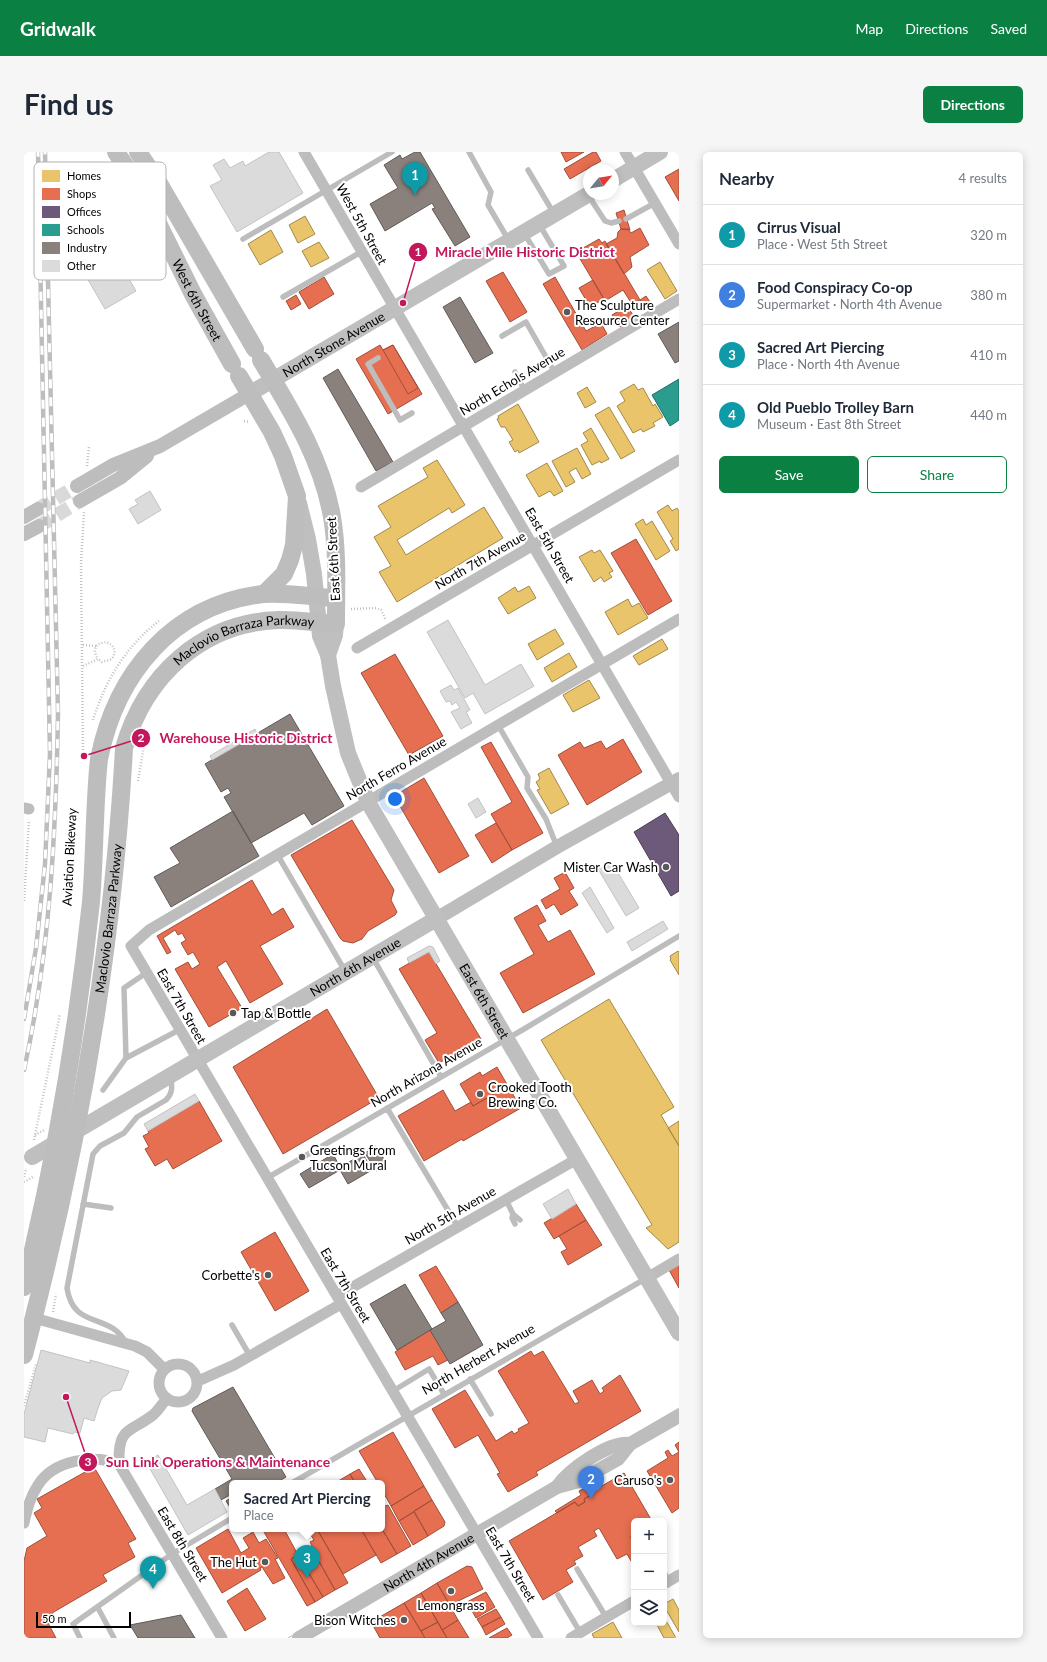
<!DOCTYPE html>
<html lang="en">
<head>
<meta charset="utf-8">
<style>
	:root { --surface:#fff; --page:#f6f6f7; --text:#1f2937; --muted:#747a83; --line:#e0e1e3; --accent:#0b8043 }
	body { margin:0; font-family:Lato,sans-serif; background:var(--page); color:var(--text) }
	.controls { position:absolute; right:12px; bottom:12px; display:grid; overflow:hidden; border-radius:6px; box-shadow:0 2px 10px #0003 }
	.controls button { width:36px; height:36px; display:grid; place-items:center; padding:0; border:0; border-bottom:1px solid var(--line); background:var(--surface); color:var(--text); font:20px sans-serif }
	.compass { position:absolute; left:559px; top:12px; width:36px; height:36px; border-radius:50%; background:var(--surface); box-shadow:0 2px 10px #0003; rotate:60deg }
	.scale { position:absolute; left:12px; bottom:10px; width:95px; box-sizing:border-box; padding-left:4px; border:2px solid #000; border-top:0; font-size:11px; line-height:14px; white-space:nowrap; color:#000; -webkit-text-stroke:3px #fff; paint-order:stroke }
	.you { position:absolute; left:371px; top:647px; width:14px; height:14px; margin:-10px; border:3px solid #fff; border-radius:50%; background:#1a73e8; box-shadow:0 0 0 6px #1a73e833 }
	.badge { display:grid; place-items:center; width:26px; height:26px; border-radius:50%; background:var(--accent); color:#fff; font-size:13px; font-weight:700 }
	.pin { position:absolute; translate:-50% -33px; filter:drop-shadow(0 1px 2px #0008) }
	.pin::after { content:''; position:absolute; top:21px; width:14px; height:12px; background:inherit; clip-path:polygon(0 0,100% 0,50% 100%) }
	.popup { position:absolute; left:205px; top:1328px; width:156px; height:52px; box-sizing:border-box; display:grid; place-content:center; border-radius:6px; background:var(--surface); filter:drop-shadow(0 1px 3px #0005); font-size:13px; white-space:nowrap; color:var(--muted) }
	.popup b { font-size:15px; color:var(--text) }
	.popup::after { content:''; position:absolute; left:50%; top:100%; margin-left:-8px; border:8px solid transparent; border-top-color:var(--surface) }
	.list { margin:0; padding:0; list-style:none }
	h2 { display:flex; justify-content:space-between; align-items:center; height:52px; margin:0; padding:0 16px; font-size:17px }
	h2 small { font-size:13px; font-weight:400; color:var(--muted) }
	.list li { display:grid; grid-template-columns:26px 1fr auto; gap:12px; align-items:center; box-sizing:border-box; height:60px; padding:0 16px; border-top:1px solid var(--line) }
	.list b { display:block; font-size:15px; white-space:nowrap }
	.list p { margin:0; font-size:13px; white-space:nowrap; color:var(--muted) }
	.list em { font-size:13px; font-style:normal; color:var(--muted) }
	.actions { display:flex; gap:8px; padding:12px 16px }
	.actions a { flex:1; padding:9px 0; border:1px solid var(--accent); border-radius:6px; text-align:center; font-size:14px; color:var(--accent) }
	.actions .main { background:var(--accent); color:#fff }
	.icon { flex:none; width:22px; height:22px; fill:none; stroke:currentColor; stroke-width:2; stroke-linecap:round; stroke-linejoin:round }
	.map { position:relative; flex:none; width:655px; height:1486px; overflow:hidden; border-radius:6px }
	header { display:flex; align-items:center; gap:24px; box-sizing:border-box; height:56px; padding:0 20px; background:var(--accent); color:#fff }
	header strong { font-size:19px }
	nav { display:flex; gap:22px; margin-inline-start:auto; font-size:14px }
	.intro { display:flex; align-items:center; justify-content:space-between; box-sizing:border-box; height:96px; padding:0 24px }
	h1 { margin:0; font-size:28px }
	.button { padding:10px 18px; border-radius:6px; background:var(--accent); color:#fff; font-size:14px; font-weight:700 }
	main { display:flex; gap:24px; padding:0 24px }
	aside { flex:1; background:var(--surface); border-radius:6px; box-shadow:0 2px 10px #0003 }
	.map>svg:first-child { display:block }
	.homes { fill:#e9c46a; stroke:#a3894a }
	.shops { fill:#e76f51; stroke:#a24e39 }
	.offices { fill:#6d597a; stroke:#4c3e55 }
	.schools { fill:#2a9d8f; stroke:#1d6e64 }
	.industry { fill:#8a817c; stroke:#615a57 }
	.building { fill:#dbdbdb; stroke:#c3c3c3 }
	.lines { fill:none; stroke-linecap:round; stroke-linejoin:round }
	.tertiary-tunnel { stroke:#d9d9d9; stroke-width:14; stroke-dasharray:14 7; stroke-linecap:butt }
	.path { stroke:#c2c2c2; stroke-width:2.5; stroke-dasharray:1 2; stroke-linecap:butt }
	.service { stroke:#bdbdbd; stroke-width:5.5 }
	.minor { stroke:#bdbdbd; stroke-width:11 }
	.tertiary { stroke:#bdbdbd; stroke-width:14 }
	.secondary { stroke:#bfbfbf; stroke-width:16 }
	.primary { stroke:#bdbdbd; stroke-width:18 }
	.tram { stroke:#bdbdbd; stroke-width:1 }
	.rail-casing { stroke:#bdbdbd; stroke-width:4.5 }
	.rail { stroke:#fff; stroke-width:3; stroke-dasharray:9; stroke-linecap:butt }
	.poi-dot { fill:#595959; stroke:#fff; stroke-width:1.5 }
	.labels { text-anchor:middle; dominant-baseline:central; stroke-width:4; stroke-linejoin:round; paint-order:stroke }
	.street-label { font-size:13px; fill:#000; stroke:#fff }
	.poi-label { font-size:13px; fill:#000; stroke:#fff; text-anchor:end }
	.key { fill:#fff; stroke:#b2b2b2; stroke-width:1 }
	.key-label { font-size:11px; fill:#000 }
	.leader { fill:none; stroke:#c2185b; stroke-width:1.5 }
	.callout-dot { fill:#c2185b; stroke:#fff; stroke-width:1.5 }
	.mark-label { font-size:12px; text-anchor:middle; font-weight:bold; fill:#fff }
	.callout-label { font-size:14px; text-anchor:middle; font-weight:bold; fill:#c2185b; stroke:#fff; stroke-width:4; stroke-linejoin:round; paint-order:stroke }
</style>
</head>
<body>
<header>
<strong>Gridwalk</strong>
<nav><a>Map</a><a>Directions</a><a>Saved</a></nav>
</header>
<div class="intro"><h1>Find us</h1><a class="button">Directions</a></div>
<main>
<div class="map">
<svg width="655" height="1486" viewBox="0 0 655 1486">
	<rect width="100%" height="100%" fill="#fff"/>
	<!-- homes -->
	<path class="homes" d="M281,64L291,82L274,91L265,73Z
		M247,78L259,100L236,113L224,92Z
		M295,90L305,106L287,115L278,99Z
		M636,110L653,139L641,147L623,118Z
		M610,232L614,238L619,236L629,254L631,252L639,265L629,271L631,274L619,280L617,277L609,281L593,254L601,249L596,240Z
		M563,235L572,250L561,256L553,241Z
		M494,252L515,290L495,301L494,298L491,300L485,290L489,288L481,275H477L473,267L475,266L474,264Z
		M585,255L611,299L597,307L571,263Z
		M567,276L585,307L577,311L576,309L568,313L557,293L564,289L559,281Z
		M553,296L567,322L558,327L552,316L545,320L551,330L542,335L528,309Z
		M413,308L441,353L428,361L425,356L373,388L382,403L460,355L479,386L373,450L355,420L367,414L350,385L367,375L354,354L404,325L399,316Z
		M523,311L539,339L530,344L526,339L515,345L502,323Z
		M644,353L648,359L653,356L655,359V397L652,399L646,389L649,387L633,360Z
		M619,367L622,373L628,369L646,399L632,408L611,372Z
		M568,398L570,401L576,398L589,419L585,421L588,425L580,430L577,425L570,430L555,405Z
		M505,434L512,446L484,462L474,446L491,435L494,440Z
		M604,447L608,455L615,451L624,466L594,483L581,460Z
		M531,477L540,492L513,508L504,492Z
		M638,487L644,497L615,513L609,504Z
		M545,501L553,515L528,530L520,516Z
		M565,528L576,546L549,560L539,543Z
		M525,616L545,652L527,662L513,638L516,637L512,630L516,627L514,622Z
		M654,799L655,800V823L646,808L647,807L646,804Z
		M585,847L650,955L637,963L655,994V1090L644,1097L622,1076L628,1073L517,888Z
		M655,969V994L644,976Z
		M649,1447L655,1458V1480L640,1454V1452Z
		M640,1465L652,1486H640L632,1471H640Z
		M589,1470L598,1486H570L568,1482Z"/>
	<!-- shops -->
	<path class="shops" d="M537,0H560L542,10Z
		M569,0H572L577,9L546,27L540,17Z
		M655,17V49L641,25Z
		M600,58L606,78L597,77L592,61Z
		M616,76L625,93L606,105L608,115L600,122L582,92L593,86L594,80L597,77H604L607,81Z
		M575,87L578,91L581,89L616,148L608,152L599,138L581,149L552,100Z
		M479,120L503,160L486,170L462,129Z
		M300,125L310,142L285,157L275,140Z
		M531,125L562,179L577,171L583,182L558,198L519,132Z
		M569,128L580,147L566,155L555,136Z
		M272,143L277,152L267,158L262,149Z
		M622,144L628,153L621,158L616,148Z
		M603,154L611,166L596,175L588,163Z
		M356,193L359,198L369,193L398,242L364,262L332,207Z
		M369,193L394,236L384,242L359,198Z
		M612,387L648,449L624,463L587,401Z
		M371,502L419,584L385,603L337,521Z
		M599,587L618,620L563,653L534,603L556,590L560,596L577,589L582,597Z
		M467,590L519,681L488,698L467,662L488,650L457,595Z
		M400,626L445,704L415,721L370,644Z
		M328,668L370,738L367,748L373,760L371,763L344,779L338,787L329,791L319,789L316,786L267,703Z
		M472,671L488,698L468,711L451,683Z
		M541,720L550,736L545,739L554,753L537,763L530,752L522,757L517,748L536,737L530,726Z
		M228,728L248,763L259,756L270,775L236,794L259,832L226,851L202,809L193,815L218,856L185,875L151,817L164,810L168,817L176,812L169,800L164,803L157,791L162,788L158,781L154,783L151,778L139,786L147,800L143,802L133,784Z
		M513,753L522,769L514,773L524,790L546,778L571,822L499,861L476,821L510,802L490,766Z
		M405,800L457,887L415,911L401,888L413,881L375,817Z
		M303,857L355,946L259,1002L209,915Z
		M473,915L484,934L449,954L436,932L456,920L458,924Z
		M484,934L497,956L439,989L438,987L400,1009L374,964L419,938L431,959L447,950L449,954Z
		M175,949L198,989L149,1017L143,1007L131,1014L121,997L125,995L119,984L125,981L124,979Z
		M552,1052L562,1068L530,1087L520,1071Z
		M562,1068L578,1093L544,1113L537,1100L543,1097L535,1084Z
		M251,1080L285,1139L251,1159L217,1100Z
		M655,1112V1136L645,1118Z
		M412,1114L434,1150L417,1161L395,1123Z
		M406,1178L424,1208L414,1213L409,1204L381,1218L371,1200Z
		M507,1199L510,1204L519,1199L551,1252L555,1250L549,1239L568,1228L576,1242L580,1239L578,1236L596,1223L617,1259L512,1320L514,1323L484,1340L473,1322L476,1321L454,1283L431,1296L408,1257L441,1238L472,1289L488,1279L490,1282L495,1279L494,1277L505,1271L474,1219Z
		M369,1280L400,1334L367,1354L358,1338V1331H354L335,1299Z
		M655,1290V1356L648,1361L623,1319L644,1306L641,1300L644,1298L648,1304L655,1300L651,1293Z
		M70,1315L112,1387L104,1391L111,1405L79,1423L83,1429L28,1461L30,1465L23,1469L32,1486H0V1409L3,1396L23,1384L10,1361L18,1356L13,1347Z
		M335,1317L344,1331H331L326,1322Z
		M600,1321L628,1369H610V1383L606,1385L610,1391V1414L603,1402L593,1407L575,1376L570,1379L573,1384L554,1395L559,1404L550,1409L552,1412L542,1418L549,1430L519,1448L485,1389L551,1350L554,1354L561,1350L560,1347L567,1343L566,1341Z
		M326,1322L331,1331H311Z
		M400,1334L408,1348L375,1369L367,1354Z
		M563,1335L567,1343L560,1347L561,1350L554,1354L551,1350L533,1361L531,1359L557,1343L555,1339Z
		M408,1348L421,1370L420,1374L404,1384L390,1359Z
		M364,1353L387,1394L373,1402L358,1377V1355Z
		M390,1360L404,1384L389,1393L375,1369Z
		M204,1377L217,1401L225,1396L219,1386L229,1380L235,1391L242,1387L254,1406L251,1407L261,1426L249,1432L238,1415L236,1416L237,1418L198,1441L172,1396Z
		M244,1377H260L274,1403L267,1407L291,1450L283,1454L240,1380Z
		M283,1377H293L324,1431L311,1438L287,1395L288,1394L286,1390L290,1388Z
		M293,1377H337L352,1403L319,1422Z
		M337,1377H358L373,1402L357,1411Z
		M287,1395L311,1438L299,1445L274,1403Z
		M274,1403L299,1445L291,1450L267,1407Z
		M443,1414L448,1415L459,1437L426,1453L413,1431Z
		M413,1431L434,1468L418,1478L397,1441Z
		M223,1436L242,1467L221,1479L203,1449Z
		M462,1440L471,1455L452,1466L443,1450Z
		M397,1441L414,1470L397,1479L380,1451Z
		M380,1451L401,1486H356L347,1470Z
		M472,1457L477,1465L458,1475L453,1467Z
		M477,1465L481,1472L462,1483L458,1475Z
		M434,1468L445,1486H423L418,1478Z
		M414,1470L423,1486H401L397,1479Z
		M483,1476L488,1483L483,1486H465Z"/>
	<!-- offices -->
	<path class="offices" d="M641,661L655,683V739L647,744L610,680Z"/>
	<!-- schools -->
	<path class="schools" d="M655,227V268L646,274L628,243Z"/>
	<!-- industry -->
	<path class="industry" d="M391,0H396L446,85L431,94L408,57L411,56L408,51L361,79L346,52L374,36L360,13L376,3L378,7Z
		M436,145L469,201L451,211L419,155Z
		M655,170V209L651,211L634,182Z
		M314,217L369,310L352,319L299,226Z
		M266,562L320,654L288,673L280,661L227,691L200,645L207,641L204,636L197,640L181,612Z
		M209,659L235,704L147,755L130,725L156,711L146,696Z
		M352,994L363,1012L352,1019L341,1001Z
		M309,1002L316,1015L339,1002L348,1018L324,1032L316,1018L285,1036L276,1022Z
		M381,1132L408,1177L373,1198L346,1152Z
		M434,1150L459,1193L426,1212L406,1178L422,1169L417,1161Z
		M209,1235L262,1325L252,1331H208V1357H207L202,1349L208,1345L206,1343L197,1348L191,1337L208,1327L168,1259L169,1256Z
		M157,1463L171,1486H114L106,1473Z"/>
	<!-- building -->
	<path class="building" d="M245,0H255L279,41L213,80L186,34L198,28L189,13L200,7L206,16L219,9L221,14Z
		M76,52L93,81L82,87L112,139L81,157L45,95V85L65,74L59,62Z
		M126,339L137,358L114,372L105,357L114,352L111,348Z
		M424,468L461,533L497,512L510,534L461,562L449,541L441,546L403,480Z
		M427,533L430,538L434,536L446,558L442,560L448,571L437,577L427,560L436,556L432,550L428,553L426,549L422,550L416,539Z
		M231,577L233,582L188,608L186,604Z
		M454,646L462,660L452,666L444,652Z
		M587,709L615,756L602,764L574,717Z
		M566,735L590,776L583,781L558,741Z
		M639,769L644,777L608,799L603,790Z
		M405,794L409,795L416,809L412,812L405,800L385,811L383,806Z
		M171,942L175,949L124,979L120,972Z
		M544,1037L552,1052L528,1067L519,1052Z
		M17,1198L66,1211V1208L105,1219L97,1238L88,1239L78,1246L74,1256L70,1269L60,1266L56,1281L50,1280L49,1282L24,1276L21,1290L0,1285V1262Z
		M134,1303L163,1353L191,1337L203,1360L164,1383L122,1310Z"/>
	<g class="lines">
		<!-- tertiary-tunnel -->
		<path class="tertiary-tunnel" d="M14,357L53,334
			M15,374L56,349"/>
		<!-- path -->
		<path class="path" d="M220,269L225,270
			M63,314L65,295
			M327,457L352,456L357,458L362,468
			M59,493L72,494
			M59,514L74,507L78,510L88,507C93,499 90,493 82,490L74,492C70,497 70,501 74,507
			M69,568C81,529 102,494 135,469
			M59,604L57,412L60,359
			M114,629L121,587
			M0,749L5,668
			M11,983L20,978
			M10,988L36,862
			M0,1025L2,1016
			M0,1030L9,1025
			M29,1160L32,1142
			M0,1254L12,1212"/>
		<!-- service -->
		<path class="service" d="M445,0L467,40L464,53L484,87
			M504,18L529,60
			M564,43L581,69L587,71L595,69
			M602,67L631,51
			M500,81L525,122L540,114L515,72
			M219,87L368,0
			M259,145L337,100
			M478,184L502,170L530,219
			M354,206L344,212L376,268L388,261
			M491,220L500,237
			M474,573L504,625L503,636L522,667L533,695
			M253,702L321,819
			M349,806L417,925
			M102,906L155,878
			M79,938L102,906L100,836L122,821
			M363,956L434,1075
			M243,1026L500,877L655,784
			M482,1048L489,1062L496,1068
			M59,1052L87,1056
			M489,1062L488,1066L491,1072
			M208,1173L226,1204
			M102,1191C86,1160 49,1178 43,1136L69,1002L76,994L100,981L113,965L142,948C149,941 148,935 147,926
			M446,1227L467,1262
			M369,1239L405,1217L420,1242
			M268,1331L621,1127
			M553,1417L582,1465
			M640,1420L645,1429
			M534,1443L556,1480
			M74,1456L90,1486
			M56,1486L49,1472L148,1402L208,1366"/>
		<!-- minor -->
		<path class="minor" d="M280,0L655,645
			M601,0L655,92
			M337,335L655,147
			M333,496L655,308
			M0,656L5,657
			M623,1126L655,1107
			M313,1144L553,1007
			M10,1166L111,1194L123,1200L140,1217
			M135 1231a19 19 0 1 1 38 0a19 19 0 1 1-38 0Z
			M174,1229L210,1213L317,1152
			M143,1246C138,1252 134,1259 129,1263C104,1282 94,1275 95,1312L198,1486
			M0,1371C3,1358 6,1345 14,1333C30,1308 69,1302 95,1312
			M640,1432L655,1423
			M514,1486L107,794L125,778L655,467
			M547,1486L610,1449"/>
		<!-- tertiary -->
		<g class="tertiary">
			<path d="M53,334L89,313L136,294L225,242"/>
			<path d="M56,349L96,326L123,304"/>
			<path d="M0,365L14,357"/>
			<path d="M0,382L15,374"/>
			<path d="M412,767L533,695L655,627"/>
			<path d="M533,1335C545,1318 585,1289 606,1292"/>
			<path id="s1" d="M275,1486L533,1335L555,1329L594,1307L606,1292L655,1264"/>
		</g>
		<!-- secondary -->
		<g class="secondary">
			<path d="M589,28L636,0"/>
			<path id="s2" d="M225,242L565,42"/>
			<path id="s3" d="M275,351L284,387L290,422L296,484L304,503L309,534L324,601L344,650L655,1181"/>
			<path d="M304,503L311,483L312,472"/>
			<path id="s4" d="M8,1005L412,767"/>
		</g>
		<!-- primary -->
		<g class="primary">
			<path id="s5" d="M92,0L119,41L170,144L208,212"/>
			<path d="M114,0L133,28L231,197"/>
			<path d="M215,224L248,280L259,304L273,344L270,393L266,408L260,422L240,442"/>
			<path d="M0,1135C32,1007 53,880 67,750C71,702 70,654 75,607C92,522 148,453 239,442C262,440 288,445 312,446"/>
			<path id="s6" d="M0,1203C53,1003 89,802 100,596C121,524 177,471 254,468C273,467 292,471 312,472C312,437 314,400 308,365C298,307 267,258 237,208"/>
		</g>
		<!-- tram -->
		<path class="tram" d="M264,1486L655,1256
			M287,1486L655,1270"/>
		<defs>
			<path id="rail" d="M0,867L12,796L21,712L26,602L14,0
				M0,918C26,800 32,680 34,561L21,0"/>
		</defs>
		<!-- rail casing -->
		<use href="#rail" class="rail-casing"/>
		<!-- rail -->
		<use href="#rail" class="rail"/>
	</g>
	<!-- markers -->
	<g class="poi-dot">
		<circle cx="543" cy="160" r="4"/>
		<circle cx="642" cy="715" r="4"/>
		<circle cx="209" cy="861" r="4"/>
		<circle cx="456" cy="942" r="4"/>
		<circle cx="278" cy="1005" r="4"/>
		<circle cx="244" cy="1123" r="4"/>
		<circle cx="646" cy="1328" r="4"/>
		<circle cx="241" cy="1410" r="4"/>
		<circle cx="427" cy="1439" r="4"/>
		<circle cx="380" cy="1468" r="4"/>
	</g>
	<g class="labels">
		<!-- street labels -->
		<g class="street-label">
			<text transform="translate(338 72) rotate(61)">West 5th Street</text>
			<text stroke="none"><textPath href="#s5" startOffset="169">West 6th Street</textPath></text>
			<text stroke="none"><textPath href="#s2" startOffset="98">North Stone Avenue</textPath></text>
			<text transform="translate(488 229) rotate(-31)">North Echols Avenue</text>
			<text transform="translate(526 393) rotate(60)">East 5th Street</text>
			<text transform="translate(309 407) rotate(-93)">East 6th Street</text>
			<text transform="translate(456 408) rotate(-30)">North 7th Avenue</text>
			<text stroke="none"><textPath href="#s6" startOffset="792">Maclovio Barraza Parkway</textPath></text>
			<text transform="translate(372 616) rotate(-30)">North Ferro Avenue</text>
			<text transform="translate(45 705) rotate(-87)">Aviation Bikeway</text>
			<text stroke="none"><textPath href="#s6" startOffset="445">Maclovio Barraza Parkway</textPath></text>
			<text stroke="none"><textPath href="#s4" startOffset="375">North 6th Avenue</textPath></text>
			<text stroke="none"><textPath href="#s3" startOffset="539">East 6th Street</textPath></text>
			<text transform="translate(158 854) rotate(60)">East 7th Street</text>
			<text transform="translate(402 920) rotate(-30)">North Arizona Avenue</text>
			<text transform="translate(426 1063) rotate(-30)">North 5th Avenue</text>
			<text transform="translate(322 1133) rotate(59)">East 7th Street</text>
			<text transform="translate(454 1207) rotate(-30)">North Herbert Avenue</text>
			<text transform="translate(159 1392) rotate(59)">East 8th Street</text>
			<text stroke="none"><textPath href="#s1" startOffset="150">North 4th Avenue</textPath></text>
			<text transform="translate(487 1412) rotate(59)">East 7th Street</text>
		</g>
		<!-- poi labels -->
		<g class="poi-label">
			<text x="551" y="153" text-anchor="start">The Sculpture<tspan x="551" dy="15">Resource Center</tspan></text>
			<text x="634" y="715">Mister Car Wash</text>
			<text x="217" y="861" text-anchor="start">Tap &amp; Bottle</text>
			<text x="464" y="935" text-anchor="start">Crooked Tooth<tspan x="464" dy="15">Brewing Co.</tspan></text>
			<text x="286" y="998" text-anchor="start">Greetings from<tspan x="286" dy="15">Tucson Mural</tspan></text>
			<text x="236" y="1123">Corbette's</text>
			<text x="638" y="1328">Caruso's</text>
			<text x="233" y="1410">The Hut</text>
			<text x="427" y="1453" text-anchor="middle">Lemongrass</text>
			<text x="372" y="1468">Bison Witches</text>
		</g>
	</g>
	<!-- legend -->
	<rect x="10" y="10" width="132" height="118" rx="6" class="key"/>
	<rect x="18" y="18" width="18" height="12" fill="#e9c46a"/>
	<rect x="18" y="36" width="18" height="12" fill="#e76f51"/>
	<rect x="18" y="54" width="18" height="12" fill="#6d597a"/>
	<rect x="18" y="72" width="18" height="12" fill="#2a9d8f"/>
	<rect x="18" y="90" width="18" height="12" fill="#8a817c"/>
	<rect x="18" y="108" width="18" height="12" fill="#dbdbdb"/>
	<g class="key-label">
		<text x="43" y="28">Homes</text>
		<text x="43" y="46">Shops</text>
		<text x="43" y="64">Offices</text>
		<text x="43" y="82">Schools</text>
		<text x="43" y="100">Industry</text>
		<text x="43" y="118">Other</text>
	</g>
	<!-- callouts -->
	<path class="leader" d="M379 151L394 100M60 604L117 586M42 1245L64 1310"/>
	<g class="callout-dot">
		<circle cx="379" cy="151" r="4"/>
		<circle cx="60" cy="604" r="4"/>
		<circle cx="42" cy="1245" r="4"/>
		<circle cx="394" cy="100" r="10"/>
		<circle cx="117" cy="586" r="10"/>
		<circle cx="64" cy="1310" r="10"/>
	</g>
	<g class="mark-label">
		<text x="394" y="104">1</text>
		<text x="117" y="590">2</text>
		<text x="64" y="1314">3</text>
	</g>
	<g class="callout-label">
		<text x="501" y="105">Miracle Mile Historic District</text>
		<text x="222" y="591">Warehouse Historic District</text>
		<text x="194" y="1315">Sun Link Operations &amp; Maintenance</text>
	</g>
</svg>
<div class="controls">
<button>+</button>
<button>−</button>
<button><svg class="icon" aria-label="layers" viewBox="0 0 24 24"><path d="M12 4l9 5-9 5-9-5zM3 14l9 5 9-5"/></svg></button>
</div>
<svg class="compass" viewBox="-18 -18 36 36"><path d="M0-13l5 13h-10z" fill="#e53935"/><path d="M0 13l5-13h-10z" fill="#747a83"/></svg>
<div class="scale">50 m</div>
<div class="you"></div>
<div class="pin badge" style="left:391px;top:43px;background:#0f9aa8">1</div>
<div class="pin badge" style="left:567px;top:1347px;background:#3f7fe0">2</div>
<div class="pin badge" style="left:283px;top:1426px;background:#0f9aa8">3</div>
<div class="popup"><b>Sacred Art Piercing</b>Place</div>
<div class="pin badge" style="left:129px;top:1437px;background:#0f9aa8">4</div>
</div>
<aside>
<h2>Nearby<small>4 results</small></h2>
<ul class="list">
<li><span class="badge" style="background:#0f9aa8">1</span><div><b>Cirrus Visual</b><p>Place · West 5th Street</p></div><em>320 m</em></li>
<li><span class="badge" style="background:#3f7fe0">2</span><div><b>Food Conspiracy Co-op</b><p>Supermarket · North 4th Avenue</p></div><em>380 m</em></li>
<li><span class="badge" style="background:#0f9aa8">3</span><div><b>Sacred Art Piercing</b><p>Place · North 4th Avenue</p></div><em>410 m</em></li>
<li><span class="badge" style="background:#0f9aa8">4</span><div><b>Old Pueblo Trolley Barn</b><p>Museum · East 8th Street</p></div><em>440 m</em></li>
</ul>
<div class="actions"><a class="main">Save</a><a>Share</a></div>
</aside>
</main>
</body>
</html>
